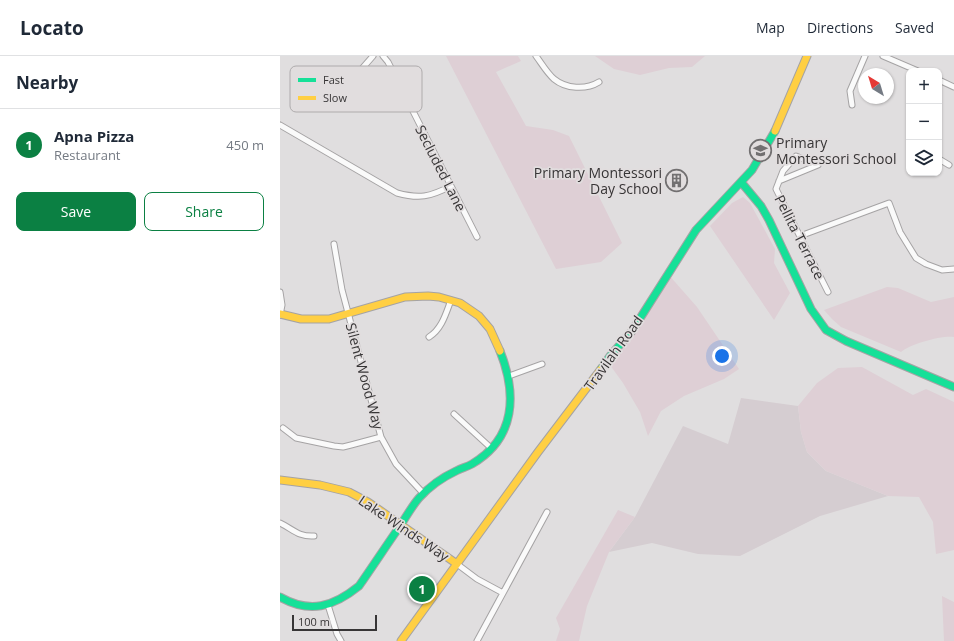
<!DOCTYPE html>
<html lang="en">
<head>
<meta charset="utf-8">
<style>
	:root { --surface:#fff; --page:#f6f6f7; --text:#1f2937; --muted:#747a83; --line:#e0e1e3; --accent:#0b8043 }
	body { margin:0; font-family:"Open Sans",sans-serif; background:var(--page); color:var(--text) }
	.controls { position:absolute; right:12px; top:12px; display:grid; overflow:hidden; border-radius:8px; box-shadow:0 1px 3px #0004 }
	.controls button { width:36px; height:36px; display:grid; place-items:center; padding:0; border:0; border-bottom:1px solid var(--line); background:var(--surface); color:var(--text); font:20px sans-serif }
	.compass { position:absolute; left:578px; top:12px; width:36px; height:36px; border-radius:50%; background:var(--surface); box-shadow:0 1px 3px #0004; rotate:322deg }
	.scale { position:absolute; left:12px; bottom:10px; width:85px; box-sizing:border-box; padding-left:4px; border:2px solid #373536; border-top:0; font-size:11px; line-height:14px; white-space:nowrap; color:#373536; -webkit-text-stroke:3px #e1ddde; paint-order:stroke }
	.you { position:absolute; left:442px; top:300px; width:14px; height:14px; margin:-10px; border:3px solid #fff; border-radius:50%; background:#1a73e8; box-shadow:0 0 0 6px #1a73e833 }
	.badge { display:grid; place-items:center; width:26px; height:26px; border-radius:50%; background:var(--accent); color:#fff; font-size:13px; font-weight:700 }
	.pin { position:absolute; translate:-50% -50%; border:2px solid #fff; box-shadow:0 1px 4px #0006 }
	.list { margin:0; padding:0; list-style:none }
	h2 { display:flex; justify-content:space-between; align-items:center; height:52px; margin:0; padding:0 16px; font-size:17px }
	h2 small { font-size:13px; font-weight:400; color:var(--muted) }
	.list li { display:grid; grid-template-columns:26px 1fr auto; gap:12px; align-items:center; box-sizing:border-box; height:72px; padding:0 16px; border-top:1px solid var(--line) }
	.list b { display:block; font-size:15px; white-space:nowrap }
	.list p { margin:0; font-size:13px; white-space:nowrap; color:var(--muted) }
	.list em { font-size:13px; font-style:normal; color:var(--muted) }
	.actions { display:flex; gap:8px; padding:12px 16px }
	.actions a { flex:1; padding:9px 0; border:1px solid var(--accent); border-radius:8px; text-align:center; font-size:14px; color:var(--accent) }
	.actions .main { background:var(--accent); color:#fff }
	.icon { flex:none; width:22px; height:22px; fill:none; stroke:currentColor; stroke-width:2; stroke-linecap:round; stroke-linejoin:round }
	.map { position:relative; flex:none; width:674px; height:585px; overflow:hidden }
	header { display:flex; align-items:center; gap:24px; box-sizing:border-box; height:56px; padding:0 20px; background:var(--surface); border-bottom:1px solid var(--line) }
	header strong { font-size:19px }
	nav { display:flex; gap:22px; margin-inline-start:auto; font-size:14px }
	main { display:flex }
	aside { flex:1; background:var(--surface) }
	.map>svg:first-child { display:block }
	.built { fill:#d5cdd1 }
	.green { fill:#decfd5 }
	.lines { fill:none; stroke-linecap:round; stroke-linejoin:round }
	.street-casing { stroke:#a5a3a4; stroke-width:7 }
	.fast-casing { stroke:#a5a3a4; stroke-width:9 }
	.slow-casing { stroke:#a5a3a4; stroke-width:9 }
	.street { stroke:#fafafa; stroke-width:5 }
	.fast { stroke:#16e098; stroke-width:7 }
	.slow { stroke:#ffcf43; stroke-width:7 }
	.labels { text-anchor:middle; dominant-baseline:central; stroke-width:3.5; stroke-linejoin:round; paint-order:stroke }
	.poi-label { font-size:14px; fill:#373536; stroke:#e1ddde; text-anchor:start }
	.street-label { font-size:14px; fill:#373536; stroke:#e1ddde }
	.key { fill:#e1ddde; stroke:#aeabac; stroke-width:1 }
	.key-label { font-size:11px; fill:#373536 }
</style>
</head>
<body>
<header>
<strong>Locato</strong>
<nav><a>Map</a><a>Directions</a><a>Saved</a></nav>
</header>
<main>
<aside>
<h2>Nearby<small></small></h2>
<ul class="list">
<li><span class="badge">1</span><div><b>Apna Pizza</b><p>Restaurant</p></div><em>450 m</em></li>
</ul>
<div class="actions"><a class="main">Save</a><a>Share</a></div>
</aside>
<div class="map">
<svg width="674" height="585" viewBox="0 0 674 585">
	<rect width="100%" height="100%" fill="#e0dedf"/>
	<!-- built -->
	<path class="built" d="M461,342L518,350L521,376L527,396L546,415L608,440L540,460L460,500L418,498L372,487L329,496L355,461L403,370L448,388Z"/>
	<!-- green -->
	<path class="green" d="M166,0H238L241,5L216,16L246,70L273,74L289,80L342,187L321,206L276,213Z
		M315,0H425L412,11L389,12L360,19L334,13Z
		M463,141L470,147L495,193L494,207L510,237L494,264L430,170L452,147Z
		M388,218L417,251L459,313L444,323L404,340L381,355L368,380L360,356L343,327L327,305Z
		M607,231L618,232L651,246L674,241V281C662,279 630,288 621,296L561,271L552,263L544,254Z
		M582,311L633,339L646,333L674,346V494L656,498L653,466L639,441L608,440L546,415L527,396L521,376L518,350L537,327L558,312Z
		M338,454L355,461L329,496L307,550L299,585H276L280,573L276,562Z
		M662,540L674,546V585H664Z"/>
	<g class="lines">
		<defs>
			<path id="street" d="M103,0L108,6L197,181
				M256,0C262,8 267,17 274,23C286,33 306,34 319,26
				M603,0L638,15
				M72,24L93,0
				M659,24L674,31
				M572,49L570,35L585,0
				M0,69L117,137C139,143 150,141 171,130
				M659,103L669,109
				M499,125L538,109L516,100L503,115L496,133L548,236
				M520,180L609,147L620,176L636,202L646,208L662,214L674,213
				M54,188L62,234L101,381L116,408L144,438
				M0,236L2,249L0,259
				M149,281C162,273 166,257 171,244
				M229,320L262,308
				M174,358L211,392
				M3,372L16,382L54,390L63,391L71,389L101,381
				M0,467C13,473 18,481 34,480
				M177,508L197,523L223,537
				M48,549L57,578L61,585
				M197,585L267,456"/>
			<path id="fast" d="M461,126L481,150L489,164L531,253L546,274L566,285L674,331
				M321,313L330,300L352,275L416,174L472,114L495,75
				M0,541C30,558 53,551 79,530C93,510 106,490 120,470C126,461 132,450 139,442C149,431 163,421 176,415C181,412 187,411 192,408C236,382 237,338 220,295"/>
			<path id="slow" d="M495,75L527,0
				M0,258L21,263H49L125,241L148,240L159,241L180,247L199,260L210,273L220,295
				M0,424L40,429L69,436L88,446L177,508
				M121,585L258,396L321,313"/>
		</defs>
		<!-- street casing -->
		<use href="#street" class="street-casing"/>
		<!-- fast casing -->
		<use href="#fast" class="fast-casing"/>
		<!-- slow casing -->
		<use href="#slow" class="slow-casing"/>
		<!-- street -->
		<use href="#street" class="street"/>
		<!-- fast -->
		<use href="#fast" class="fast"/>
		<!-- slow -->
		<use href="#slow" class="slow"/>
	</g>
	<!-- icons -->
	<defs>
		<symbol id="school-ring" viewBox="-11 -11 22 22"><circle r="9.5" fill="#e1ddde" stroke="#727071" stroke-width="1.5"/><path d="M0-5L7-2L0 1L-7-2ZM-4 1L0 2.5L4 1V4Q0 6-4 4Z" fill="#727071"/></symbol>
		<symbol id="building-ring" viewBox="-11 -11 22 22"><circle r="9.5" fill="#e1ddde" stroke="#727071" stroke-width="1.5"/><path d="M-4-6H4V6H1V3H-1V6H-4ZM-2.5-4.3h1.7v1.8h-1.7ZM.8-4.3h1.7v1.8H.8ZM-2.5-1h1.7V.8h-1.7ZM.8-1h1.7V.8H.8Z" fill="#727071"/></symbol>
	</defs>
	<g fill-rule="evenodd">
		<use href="#school-ring" x="468" y="82" width="25" height="25"/>
		<use href="#building-ring" x="384" y="112" width="25" height="25"/>
	</g>
	<g class="labels">
		<!-- poi labels -->
		<g class="poi-label">
			<text x="496" y="86">Primary<tspan x="496" dy="16">Montessori School</tspan></text>
			<text x="382" y="116" text-anchor="end">Primary Montessori<tspan x="382" dy="16">Day School</tspan></text>
		</g>
		<!-- street labels -->
		<g class="street-label">
			<text transform="translate(161 112) rotate(63)">Secluded Lane</text>
			<text transform="translate(520 181) rotate(63)">Pellita Terrace</text>
			<text transform="translate(333 297) rotate(-54)">Travilah Road</text>
			<text transform="translate(85 320) rotate(75)">Silent Wood Way</text>
			<text transform="translate(124 472) rotate(34)">Lake Winds Way</text>
		</g>
	</g>
	<!-- legend -->
	<rect x="10" y="10" width="132" height="46" rx="6" class="key"/>
	<rect x="18" y="22" width="18" height="4" fill="#16e098"/>
	<rect x="18" y="40" width="18" height="4" fill="#ffcf43"/>
	<g class="key-label">
		<text x="43" y="28">Fast</text>
		<text x="43" y="46">Slow</text>
	</g>
</svg>
<div class="controls">
<button>+</button>
<button>−</button>
<button><svg class="icon" aria-label="layers" viewBox="0 0 24 24"><path d="M12 4l9 5-9 5-9-5zM3 14l9 5 9-5"/></svg></button>
</div>
<svg class="compass" viewBox="-18 -18 36 36"><path d="M0-13l5 13h-10z" fill="#e53935"/><path d="M0 13l5-13h-10z" fill="#747a83"/></svg>
<div class="scale">100 m</div>
<div class="you"></div>
<div class="pin badge" style="left:142px;top:533px">1</div>
</div>
</main>
</body>
</html>
